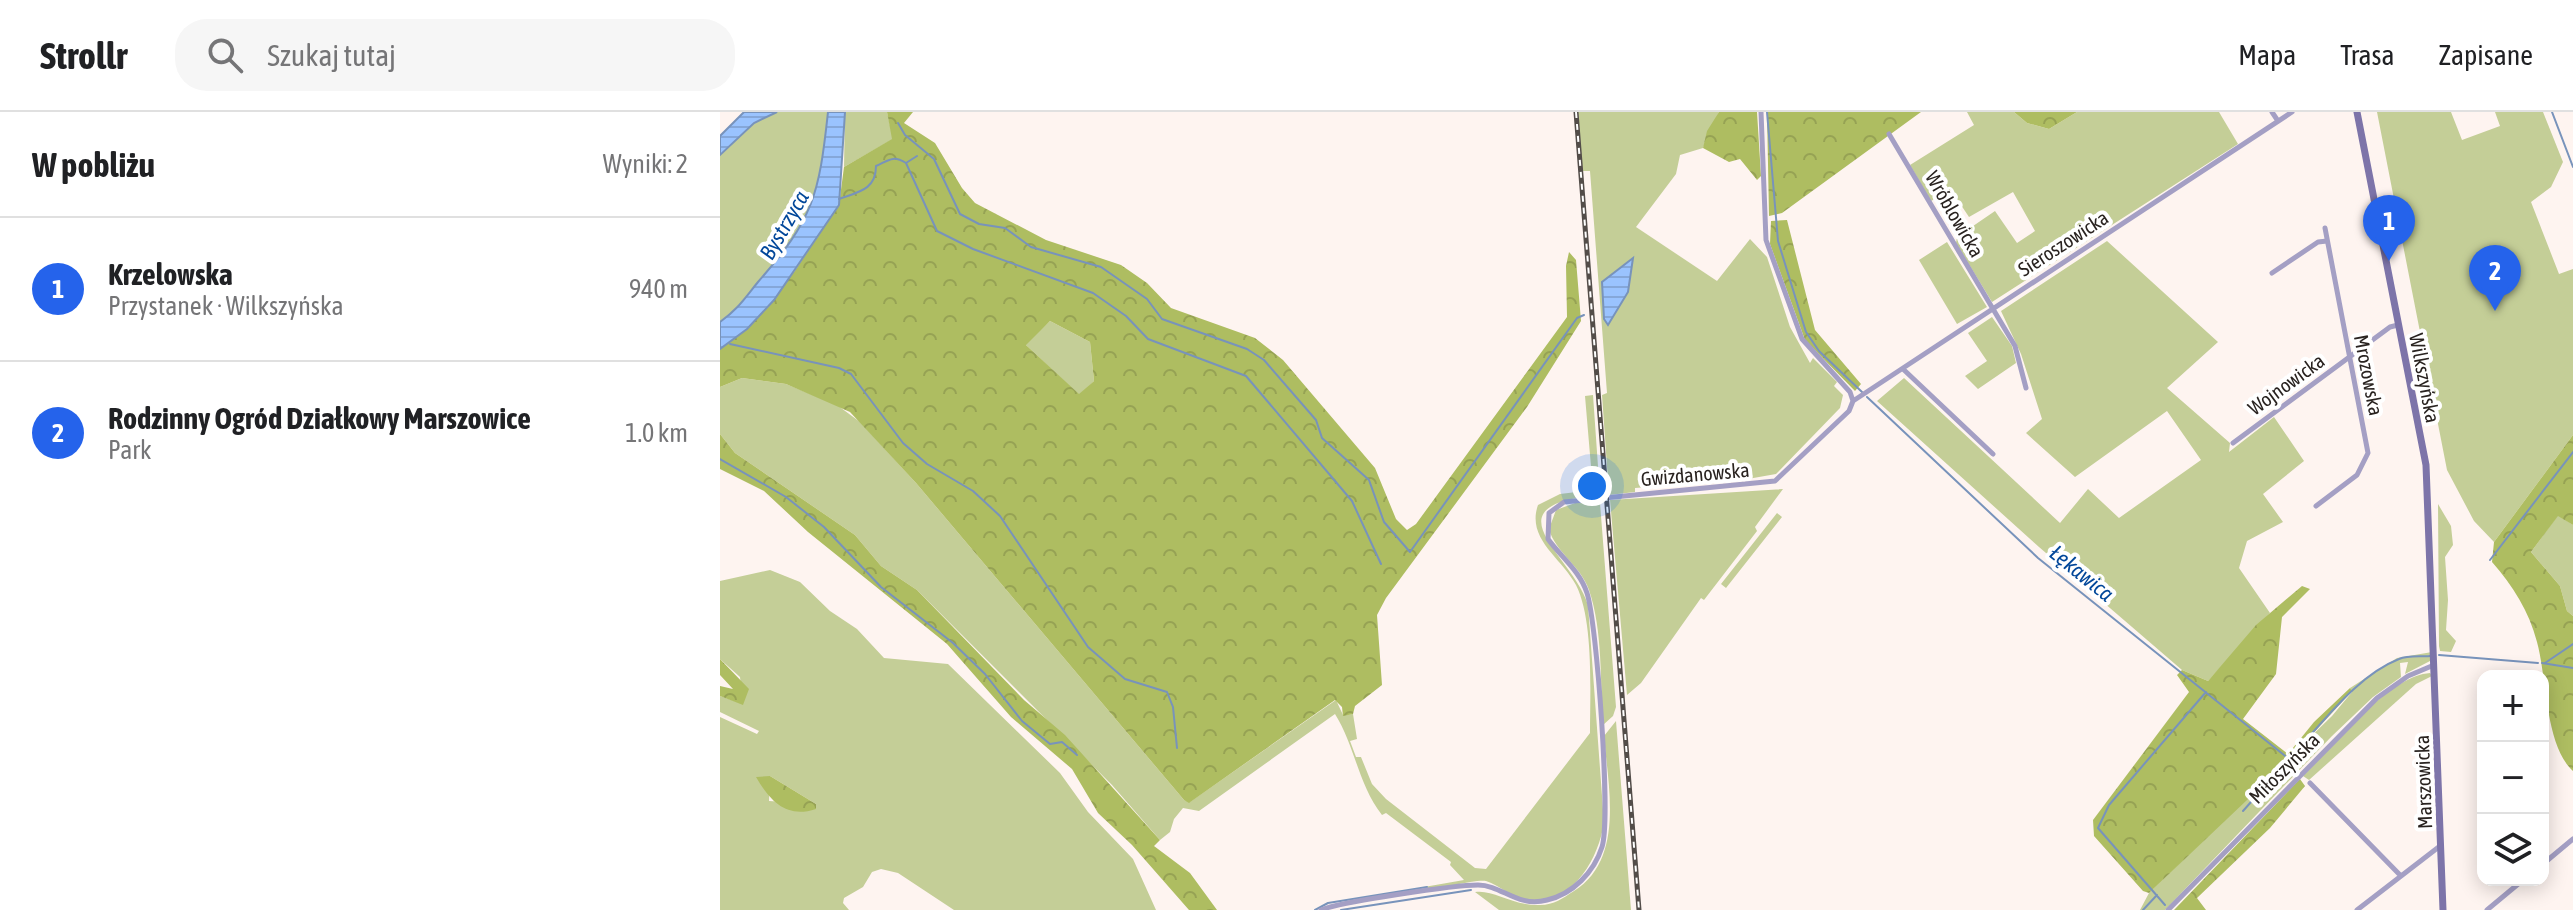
<!DOCTYPE html>
<html lang="pl">
<head>
<meta charset="utf-8">
<style>
	:root { --surface:#fff; --page:#f6f6f6; --text:#202124; --muted:#757577; --line:#e0e0e0; --accent:#2563eb }
	body { margin:0; font-family:"Asap Condensed",sans-serif; background:var(--page); color:var(--text) }
	.controls { position:absolute; right:24px; bottom:24px; display:grid; overflow:hidden; border-radius:16px; box-shadow:0 4px 20px #0003 }
	.controls button { width:72px; height:72px; display:grid; place-items:center; padding:0; border:0; border-bottom:2px solid var(--line); background:var(--surface); color:var(--text); font:40px sans-serif }
	.you { position:absolute; left:872px; top:374px; width:28px; height:28px; margin:-20px; border:6px solid #fff; border-radius:50%; background:#1a73e8; box-shadow:0 0 0 12px #1a73e833 }
	.badge { display:grid; place-items:center; width:52px; height:52px; border-radius:50%; background:var(--accent); color:#fff; font-size:26px; font-weight:700 }
	.pin { position:absolute; translate:-50% -66px; filter:drop-shadow(0 2px 4px #0008) }
	.pin::after { content:''; position:absolute; top:42px; width:28px; height:24px; background:inherit; clip-path:polygon(0 0,100% 0,50% 100%) }
	.list { margin:0; padding:0; list-style:none }
	h2 { display:flex; justify-content:space-between; align-items:center; height:104px; margin:0; padding:0 32px; font-size:34px }
	h2 small { font-size:26px; font-weight:400; color:var(--muted) }
	.list li { display:grid; grid-template-columns:52px 1fr auto; gap:24px; align-items:center; box-sizing:border-box; height:144px; padding:0 32px; border-top:2px solid var(--line) }
	.list b { display:block; font-size:30px; white-space:nowrap }
	.list p { margin:0; font-size:26px; white-space:nowrap; color:var(--muted) }
	.list em { font-size:26px; font-style:normal; color:var(--muted) }
	.icon { flex:none; width:44px; height:44px; fill:none; stroke:currentColor; stroke-width:2; stroke-linecap:round; stroke-linejoin:round }
	.map { position:relative; flex:none; width:1853px; height:798px; overflow:hidden }
	header { display:flex; align-items:center; gap:48px; box-sizing:border-box; height:112px; padding:0 40px; background:var(--surface); border-bottom:2px solid var(--line) }
	header strong { font-size:38px }
	nav { display:flex; gap:44px; margin-inline-start:auto; font-size:28px }
	.search { width:560px; height:72px; background:var(--page); display:flex; align-items:center; gap:20px; box-sizing:border-box; padding:0 28px; border-radius:32px; color:var(--muted); font-size:30px }
	main { display:flex }
	aside { flex:1; background:var(--surface) }
	.map>svg:first-child { display:block }
	.green { fill:#c4ce97; fill-rule:evenodd }
	.forest { fill:url(#forest-crowns); fill-rule:evenodd }
	.water { fill:url(#water-rules); stroke:#7893bb; stroke-width:2 }
	.lines { fill:none; stroke-linecap:round; stroke-linejoin:round }
	.stream { stroke:#7893bb; stroke-width:2 }
	.street { stroke:#a49fc4; stroke-width:5 }
	.secondary { stroke:#7d74a9; stroke-width:7 }
	.rail-casing { stroke:#534d49; stroke-width:5 }
	.rail { stroke:#fff; stroke-width:2; stroke-dasharray:6; stroke-linecap:butt }
	.labels { text-anchor:middle; dominant-baseline:central; stroke-width:8; stroke-linejoin:round; paint-order:stroke }
	.street-label { font-size:20px; fill:#292320; stroke:#fff }
	.water-label { font-size:22px; font-style:italic; fill:#02479a; stroke:#fff }
</style>
</head>
<body>
<header>
<strong>Strollr</strong>
<div class="search"><svg class="icon" aria-label="search" viewBox="0 0 24 24"><circle cx="10" cy="10" r="6"/><path d="M15 15l6 6"/></svg>Szukaj tutaj</div>
<nav><a>Mapa</a><a>Trasa</a><a>Zapisane</a></nav>
</header>
<main>
<aside>
<h2>W pobliżu<small>Wyniki: 2</small></h2>
<ul class="list">
<li><span class="badge">1</span><div><b>Krzelowska</b><p>Przystanek · Wilkszyńska</p></div><em>940 m</em></li>
<li><span class="badge">2</span><div><b>Rodzinny Ogród Działkowy Marszowice</b><p>Park</p></div><em>1.0 km</em></li>
</ul>
</aside>
<div class="map">
<svg width="1853" height="798" viewBox="0 0 1853 798">
	<defs>
		<pattern id="forest-crowns" width="20" height="18" patternUnits="userSpaceOnUse" patternTransform="scale(2)"><rect width="20" height="18" fill="#aebd61"/><path d="M2 6a3 3 0 1 1 6 0M12 15a3 3 0 1 1 6 0" fill="none" stroke="#96a254"/></pattern>
		<pattern id="water-rules" width="6" height="5" patternUnits="userSpaceOnUse" patternTransform="scale(2)"><rect width="6" height="5" fill="#9ac3fe"/><path d="M0 2.5h6" fill="none" stroke="#85a7d9"/></pattern>
	</defs>
	<rect width="100%" height="100%" fill="#fef4f0"/>
	<!-- green -->
	<path class="green" d="M57,0H108C99,84 94,105 38,170C23,188 21,195 0,210V43L34,11Z
		M125,0H167L173,27L124,55Z
		M858,0H999L983,36L960,43L956,62L916,115L997,169L1030,127L1047,145L1070,215L1090,251L1093,246L1117,270L1114,274L1123,283L1120,296L1056,362L1022,368L915,376V380L889,383L882,283L887,281L870,59H862Z
		M1247,0H1294L1307,11L1329,17L1357,0H1499L1518,32L1272,190L1236,131L1237,125L1275,99L1297,131L1315,119L1293,80L1249,105L1231,78L1211,89L1190,53L1254,13Z
		M1657,0H1731L1742,28L1780,14L1775,0H1823L1843,50L1831,75L1811,90L1839,162L1853,157V323L1774,430L1754,409L1727,358Z
		M1387,129L1498,230L1447,276L1510,331L1509,340L1554,305L1584,349L1543,382L1563,410L1527,429L1519,456L1550,501L1488,569L1462,558L1319,435L1157,289L1184,266L1340,411L1368,377L1399,406L1481,348L1447,299L1355,365L1306,321L1322,307L1301,242L1281,199Z
		M1227,130L1267,195L1237,212L1199,148Z
		M1272,205L1292,234L1296,251L1258,277L1245,264L1267,249L1248,221Z
		M330,209L370,230L374,269L359,283L305,232Z
		M22,266L66,272L117,293L140,310L196,371L464,688L470,690L616,588L623,603L633,602L637,627L630,629L636,645H641L652,672L666,687L755,756L766,757L870,621C870,580 874,509 856,473C842,446 806,427 818,393L840,382L873,378L865,284L873,283L880,383C764,393 853,443 868,493L884,711C878,747 854,792 809,788C792,786 781,774 766,769C757,767 718,777 705,779L704,775L744,768L730,753L731,750L666,701L662,703C638,672 635,634 615,602L479,699L463,696L454,707L450,720L440,728L392,673L197,478L161,454L135,423L15,341L0,322V275Z
		M1063,377L1035,415L1037,419L984,488L981,486L921,571L907,583L890,388Z
		M855,391H880L896,595L893,604L883,613C880,570 883,519 869,478C861,454 835,440 829,417L836,398Z
		M1718,392L1731,414L1733,433L1725,445L1728,488L1726,518L1736,529L1731,540L1720,539L1719,534Z
		M1057,401L1062,405L1006,476L1001,472Z
		M1838,403L1853,413V504L1847,499L1840,474L1811,440Z
		M50,458L80,470L110,499L137,517L164,546L228,552L340,661L368,700L413,747L436,798H234L178,761L161,757L152,760L143,775L124,786L123,791L129,798H0V605L37,622L39,619L0,600V584L23,592L20,565L0,547V469ZM50,664L96,692L49,689Z
		M1712,540L1710,549L1685,562L1688,550L1680,551L1681,565L1653,585L1612,624L1445,798H1420L1429,781L1612,604L1632,580L1630,576L1677,546Z
		M1710,561L1712,564L1696,572L1589,668L1583,664C1613,634 1668,564 1710,561Z
		M896,609L911,798H779L755,780C773,777 793,794 820,793C834,793 843,786 854,779C905,747 888,674 884,624Z"/>
	<!-- forest -->
	<path class="forest" d="M167,0H193L184,11L215,31L242,76L255,91L326,128L401,153L427,171L451,196L535,226L563,248L655,356L676,407L687,418L696,412L847,205L846,154L849,140L856,148L861,209L807,295L666,486L657,503L662,573L635,594L633,602L623,604L622,595L615,588L469,691L464,688L196,371L130,300L66,272L22,266L0,275V237L27,217L74,160L119,93L124,55L172,27ZM330,209L370,230L374,269L359,282L306,233Z
		M999,0H1037L1041,64L1037,68L1020,47L1009,50L983,36L987,19Z
		M1047,0H1201L1062,101L1049,104Z
		M1294,0H1357L1329,17L1307,11Z
		M1067,108L1095,218L1141,272L1135,279L1085,228L1050,132L1051,109Z
		M0,322L15,341L135,423L161,454L197,478L304,588L345,623L440,728L434,734L470,761L497,798H469L412,733L378,701L352,657L291,605L227,532L88,420L44,379L0,357Z
		M1853,323V413L1838,404L1811,440L1840,474L1847,499L1853,504V659C1825,634 1827,566 1817,530C1809,499 1793,474 1772,450L1774,430Z
		M1582,474L1590,477L1562,505L1556,562L1523,607L1568,642L1594,610L1630,576L1632,579L1566,651L1429,781L1423,779L1374,724L1373,708L1469,580L1457,563L1462,558L1488,569L1536,513Z
		M0,547L29,577L23,593L0,584V574L13,577L0,563Z
		M50,664L96,692V697C66,707 50,689 36,665Z
		M1580,667L1585,674L1550,716L1477,786L1486,798H1454Z"/>
	<!-- water -->
	<path class="water" d="M24,0H57L34,11L0,43V24Z
		M108,0H125L119,93L54,188L27,217L0,237V210C19,196 24,187 38,170C94,106 99,83 108,0Z
		M913,146L908,180L888,213L884,207L882,170Z"/>
	<g class="lines">
		<!-- stream -->
		<path class="stream" d="M1047,0L1058,129L1086,220L1099,239L1142,280
			M1832,0L1853,55
			M178,11L185,23L214,47L240,102L259,112L285,116L311,135L381,155L427,187L442,207L527,237L544,248L596,308L602,326L649,368L664,410L690,440L857,206L864,203
			M186,51L197,44
			M119,87C138,80 156,78 156,54C169,48 173,43 186,51L217,119L253,137L373,181L406,204L428,227L526,264L632,389L661,452
			M10,232L119,256L131,262L183,331L207,352L253,379L280,404L368,535L405,567L447,580L453,595L457,636
			M1147,285L1318,446L1569,647
			M0,347L66,385L104,415L161,475L233,531L265,562L302,609L330,632L342,630L357,643
			M1770,448L1853,340
			M1719,543L1818,551
			M1822,551L1853,556
			M1825,551L1853,532
			M1576,639C1605,608 1638,563 1679,547C1688,543 1700,545 1710,544
			M1523,699L1571,645
			M1445,793L1378,716L1389,693L1486,580
			M595,798L608,791L707,775
			M621,798L751,778
			M1423,798L1437,783"/>
		<!-- street -->
		<path class="street" d="M1552,0L1558,9
			M1169,22L1295,234L1306,276
			M1552,161L1598,130L1607,129
			M1183,257L1273,342
			M1133,289L1572,0
			M1513,331L1670,215L1678,213
			M1596,394L1637,363L1648,341L1605,116
			M1590,671L1680,763
			M1823,752L1853,727
			M601,798C619,790 735,773 758,773C782,773 797,796 827,788C853,782 874,760 882,735C891,707 877,512 867,481C860,459 841,445 828,427L829,401L844,390L1055,369L1129,299L1133,289L1130,280L1082,227L1046,128L1041,0
			M1448,798L1657,586L1688,564L1714,553
			M1637,798L1720,734
			M1767,798L1803,768"/>
		<!-- secondary -->
		<path class="secondary" d="M1637,0L1706,353L1723,798"/>
		<defs>
			<path id="rail" d="M856,0L919,798"/>
		</defs>
		<!-- rail casing -->
		<use href="#rail" class="rail-casing"/>
		<!-- rail -->
		<use href="#rail" class="rail"/>
	</g>
	<g class="labels">
		<!-- street labels -->
		<g class="street-label">
			<text transform="translate(1235 102) rotate(60)">Wróblowicka</text>
			<text transform="translate(1343 131) rotate(-33)">Sieroszowicka</text>
			<text transform="translate(1649 263) rotate(79)">Mrozowska</text>
			<text transform="translate(1705 266) rotate(79)">Wilkszyńska</text>
			<text transform="translate(1566 272) rotate(-36)">Wojnowicka</text>
			<text transform="translate(975 362) rotate(-5)">Gwizdanowska</text>
			<text transform="translate(1564 656) rotate(-45)">Miłoszyńska</text>
			<text transform="translate(1703 670) rotate(-92)">Marszowicka</text>
		</g>
		<!-- water labels -->
		<g class="water-label">
			<text transform="translate(64 113) rotate(-60)">Bystrzyca</text>
			<text transform="translate(1362 461) rotate(39)">Łękawica</text>
		</g>
	</g>
</svg>
<div class="controls">
<button>+</button>
<button>−</button>
<button><svg class="icon" aria-label="layers" viewBox="0 0 24 24"><path d="M12 4l9 5-9 5-9-5zM3 14l9 5 9-5"/></svg></button>
</div>
<div class="you"></div>
<div class="pin badge" style="left:1669px;top:149px">1</div>
<div class="pin badge" style="left:1775px;top:199px">2</div>
</div>
</main>
</body>
</html>
